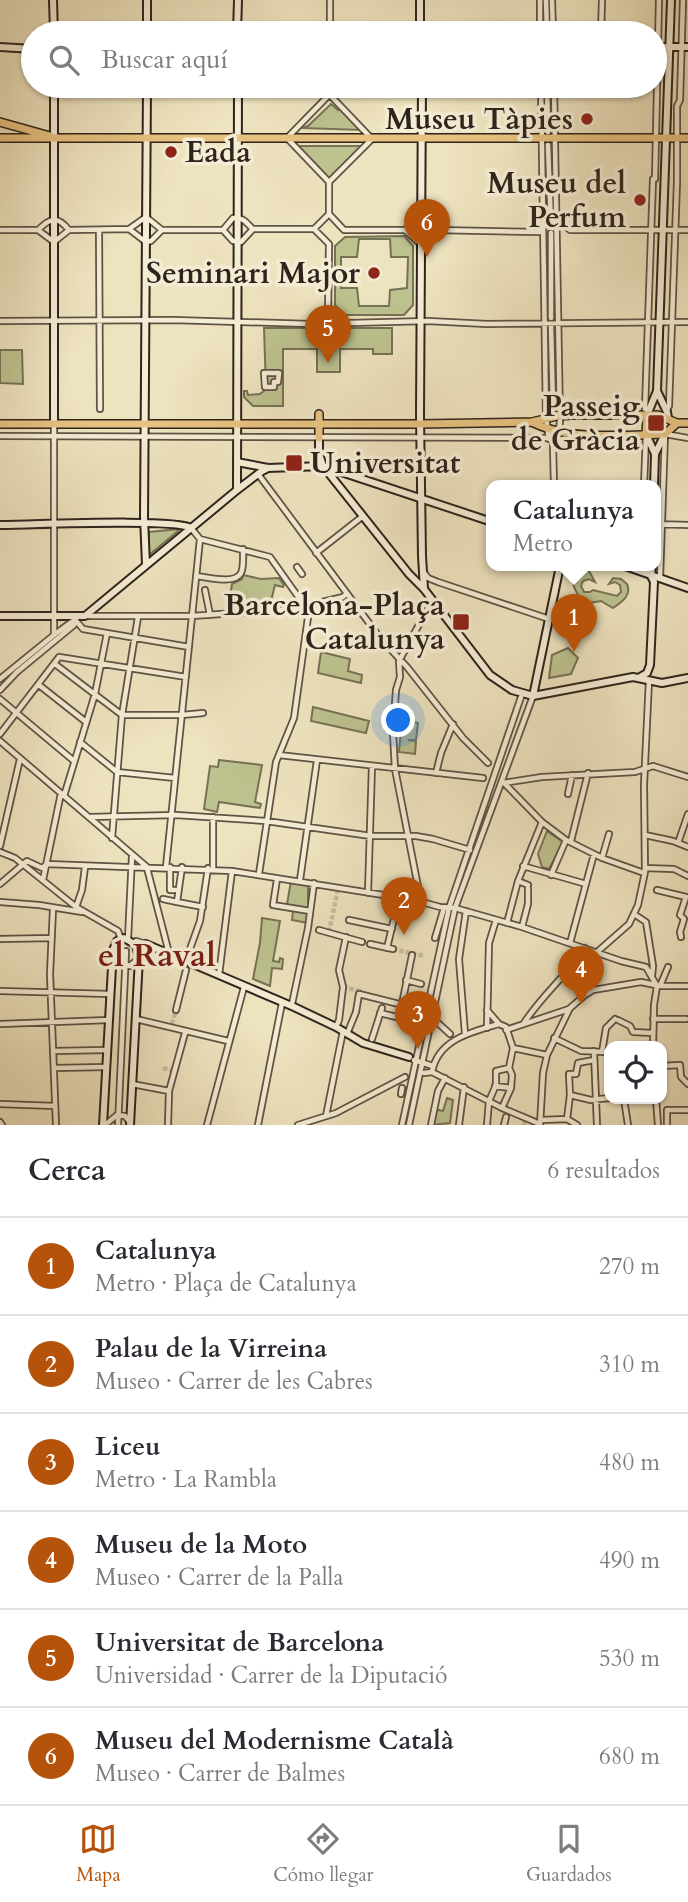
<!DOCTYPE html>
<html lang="es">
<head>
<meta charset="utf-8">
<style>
	:root { --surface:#fff; --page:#f2f2f3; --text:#2b2b33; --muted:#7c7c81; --line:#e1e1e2; --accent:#b45309 }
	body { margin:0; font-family:Cardo,serif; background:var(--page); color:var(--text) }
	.controls { position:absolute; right:21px; bottom:21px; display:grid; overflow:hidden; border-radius:14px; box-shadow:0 2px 5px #0004 }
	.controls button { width:63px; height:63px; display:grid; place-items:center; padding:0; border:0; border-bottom:2px solid var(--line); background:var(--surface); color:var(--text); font:35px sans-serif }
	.you { position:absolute; left:399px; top:721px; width:24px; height:24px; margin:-18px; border:5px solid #fff; border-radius:50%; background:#1a73e8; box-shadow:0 0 0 10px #1a73e833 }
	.badge { display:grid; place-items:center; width:46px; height:46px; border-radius:50%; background:var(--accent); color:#fff; font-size:23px; font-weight:700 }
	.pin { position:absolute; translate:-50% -58px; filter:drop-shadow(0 2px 4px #0008) }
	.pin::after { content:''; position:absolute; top:37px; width:24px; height:21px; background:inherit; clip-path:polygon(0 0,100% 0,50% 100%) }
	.popup { position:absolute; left:486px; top:480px; width:175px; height:91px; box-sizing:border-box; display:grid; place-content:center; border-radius:14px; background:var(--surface); filter:drop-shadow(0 2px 5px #0005); font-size:23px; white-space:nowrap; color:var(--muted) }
	.popup b { font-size:26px; color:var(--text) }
	.popup::after { content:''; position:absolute; left:50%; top:100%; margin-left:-14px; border:14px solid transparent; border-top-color:var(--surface) }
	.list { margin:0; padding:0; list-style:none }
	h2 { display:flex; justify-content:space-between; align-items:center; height:91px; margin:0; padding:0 28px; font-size:30px }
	h2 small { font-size:23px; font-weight:400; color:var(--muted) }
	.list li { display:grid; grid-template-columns:46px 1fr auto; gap:21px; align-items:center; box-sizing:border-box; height:98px; padding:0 28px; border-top:2px solid var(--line) }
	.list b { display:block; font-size:26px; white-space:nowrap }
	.list p { margin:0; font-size:23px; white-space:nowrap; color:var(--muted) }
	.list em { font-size:23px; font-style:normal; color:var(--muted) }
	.icon { flex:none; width:38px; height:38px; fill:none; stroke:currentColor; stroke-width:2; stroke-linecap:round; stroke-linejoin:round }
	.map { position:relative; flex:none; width:688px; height:1125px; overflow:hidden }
	.search { position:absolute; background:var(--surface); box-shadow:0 2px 5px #0004; left:21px; right:21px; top:21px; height:77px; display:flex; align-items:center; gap:18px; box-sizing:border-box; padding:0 24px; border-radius:38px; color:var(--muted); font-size:26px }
	.sheet { height:679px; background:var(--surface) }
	nav { display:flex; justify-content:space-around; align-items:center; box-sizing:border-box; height:98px; border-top:2px solid var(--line); background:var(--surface); font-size:19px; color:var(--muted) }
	nav a { display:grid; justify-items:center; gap:4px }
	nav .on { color:var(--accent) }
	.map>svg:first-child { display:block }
	.green { fill:#bdc28f; stroke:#767256; stroke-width:2; fill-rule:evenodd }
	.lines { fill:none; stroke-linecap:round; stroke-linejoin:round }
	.street-tunnel { stroke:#c8bd9e; stroke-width:4.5; stroke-dasharray:4.5 2; stroke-linecap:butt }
	.street-casing { stroke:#5f5345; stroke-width:8 }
	.secondary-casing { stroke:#2f231c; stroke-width:10 }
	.primary-casing { stroke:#2f231c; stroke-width:10 }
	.street { stroke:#f4edd5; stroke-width:4.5 }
	.secondary { stroke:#f4edd5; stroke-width:6 }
	.primary { stroke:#e7c280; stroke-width:7 }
	.poi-dot { fill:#8f2418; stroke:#f4edd5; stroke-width:2.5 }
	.labels { text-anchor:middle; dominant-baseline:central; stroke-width:7; stroke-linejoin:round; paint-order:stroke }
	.poi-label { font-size:30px; font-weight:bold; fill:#2f231c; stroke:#f4edd5; text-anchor:end }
	.quarter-label { font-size:33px; font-weight:bold; fill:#7a1f14; stroke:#f4edd5 }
</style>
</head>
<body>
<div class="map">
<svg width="688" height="1125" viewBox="0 0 688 1125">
	<rect width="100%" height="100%" fill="#eee3bf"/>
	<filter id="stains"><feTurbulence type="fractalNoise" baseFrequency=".00286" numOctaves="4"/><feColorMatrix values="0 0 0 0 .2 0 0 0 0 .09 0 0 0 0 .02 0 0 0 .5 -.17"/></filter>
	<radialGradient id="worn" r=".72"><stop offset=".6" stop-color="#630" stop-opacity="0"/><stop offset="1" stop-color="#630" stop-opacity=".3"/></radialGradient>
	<!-- green -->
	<path class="green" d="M331,104L338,110L340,109L361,130L302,128L308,126Z
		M294,146H364L333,177H326Z
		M404,236L413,246V305L404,315H345L335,305V246L345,237ZM359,239H390L391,257H408L407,288L390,290L389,306H359L357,288H341V257H357Z
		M264,328H392V354H373V349H340V372H317V349H283V406H253L244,397V391H247L248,395L260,394L266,389Z
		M0,350H22L23,384L0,383Z
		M179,529L178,531L149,555V532Z
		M583,568L589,571L595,582L589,579L583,581L581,586L584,592H590L593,590L617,596L621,592L620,585L615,582L609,584L613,578L621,579L627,584C632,595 622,602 613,608L601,601L584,604C577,593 568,583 576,570Z
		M243,575L261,579L279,578L284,585L283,587L275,585L269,609L227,613L232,584L242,579Z
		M568,648L578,658L571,674L549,678L552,655Z
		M321,652L350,659L348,671L362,675L361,683L318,673Z
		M313,707L369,721L366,733L311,721Z
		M402,719L418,723L416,740H408L416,741L415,754L399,752Z
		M219,760L262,765L255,802L261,804L260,808L219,802L217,812L204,809L210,766L218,767Z
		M547,831L563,842L549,869L542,867L538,854Z
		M291,881L308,884V923L292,920L293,911L286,910Z
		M262,918L280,921L273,961L279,962L280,958L283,959L282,969L272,968L270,986L253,979L260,943Z
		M447,1098L453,1100L450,1123L432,1125L435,1109L443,1111Z"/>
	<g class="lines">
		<!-- street-tunnel -->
		<path class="street-tunnel" d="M329,932L338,889
			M393,949L424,956
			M343,987L360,991L359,994
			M403,1005L414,1010
			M172,1024L176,1010
			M163,1068L172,1070
			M524,1125L525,1120"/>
		<defs>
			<path id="street" d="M330,0V33
				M540,0V33
				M546,0L547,33
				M552,0L553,33
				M601,33L602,0
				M541,86L546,418L549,439
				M547,86L548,132
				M554,86L560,421L559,431L553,445L554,486
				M329,95L330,86
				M548,145L551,226
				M329,182L287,138L329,95
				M329,182L372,139L330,95
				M329,182V214
				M329,214L344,230H405L417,241L421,242L436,230L540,232L542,230
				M559,221L570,230H688
				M129,229L146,242L151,241L162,230
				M314,229L329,244L328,317
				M0,230H38L54,242L69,230L129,229L146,217L162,230H223L233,241L241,242L253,229H314L329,214
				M38,230C51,217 57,216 69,230
				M99,230L100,409
				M223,230L233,218C244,217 246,223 253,229
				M405,230C420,215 421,214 436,230
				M532,231L540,220
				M551,233V318
				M0,321L173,320L310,324L428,321L487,324L688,322
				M551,325L553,408
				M264,373H279L278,382H274V387H265Z
				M645,409L653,179H655L659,0
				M667,410L669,406L677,182V106L680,100L683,0
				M0,436L549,438
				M258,474L381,639L407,667L463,738L488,763
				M644,486L646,435
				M656,524L688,525
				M191,528L200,539L270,557L304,605L307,607
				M316,553L363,516
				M297,567L302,574
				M423,571L428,578L438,582L549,619
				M196,576C207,577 235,585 241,573C244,567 243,556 243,549
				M660,578L665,434L688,438
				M205,590L210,615
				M72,616L83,629L189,647
				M87,616H192L293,609L343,597L346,594
				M54,635L74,620
				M55,664L122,715H182L203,713
				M0,679L54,635V424
				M39,685L86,722
				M0,690L17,672L74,625
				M0,699L74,761
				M0,734L59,657L186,677
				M0,741L147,867
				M80,742L117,772L175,778
				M279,755L483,778
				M436,773L441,753L453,724
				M503,783L542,777L635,772L653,766L688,777
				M505,784L542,822L566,840L602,858L644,873
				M568,794L572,775
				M64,796L95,694L107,633
				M89,817L176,815L266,821L371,836H416L433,839L470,850
				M645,835L673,841L688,847
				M112,838L122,715L138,617
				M571,841L588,773
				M678,843L688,814
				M0,846L20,759
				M0,852L15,858L76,907L118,931L121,939
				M602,858L609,834
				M523,866L586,884
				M166,867L200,539
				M170,867V890H175
				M182,867L177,902L203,907
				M147,868L169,953
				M645,868L674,869L688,876
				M213,869V817
				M259,874L276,762L294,718L309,610L307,607
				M551,875L566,840
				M277,879L273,905L310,911
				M43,880L61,793
				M300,880L317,760
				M518,881L528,885
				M0,884L27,861L42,868L47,864L232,871L415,900L440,907L455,908L522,927L621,961L646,967L657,986L654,1005L653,1046
				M657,890L686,897L680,915L684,919L680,932L681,937
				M368,893L372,766
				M163,899L177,902
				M0,902L39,905L82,912
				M421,902L395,769L393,733L396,690L400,677L399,661L432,601
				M76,907L82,890L85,867
				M53,909L50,974L56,1125
				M634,914L646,922L653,966L652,976
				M349,920L392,929
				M507,923L518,881L542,822
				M522,927L528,904V888
				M319,930L362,942
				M435,938L444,908
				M0,939L51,938
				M128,939L132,856
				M133,943L136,941L146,944
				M570,943L594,854
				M370,944L393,949
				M387,948L399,898
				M113,951C116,959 122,965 130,966L139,958
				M596,953L629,924L638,905L645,872L644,785L649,680
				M186,960L200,921L208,868
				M219,975L232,871
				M406,980L421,984
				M660,986L668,967
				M0,991L110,994
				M292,1004L308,928L314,883
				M402,1004L412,955
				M176,1010L186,970
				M487,1010L499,1024L506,1027L513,1048L509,1068L512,1075L511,1088L502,1108
				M380,1013L413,1021
				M136,1019L228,1041
				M653,1019H686
				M618,1020L630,1026L633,1032L653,1033
				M438,1023L450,1034
				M524,1023C542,995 567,975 585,948
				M0,1024L109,1020
				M336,1027L339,1020L343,987L339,970L346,937
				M487,1028L489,943L496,920
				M506,1030L569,1009L585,995L593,990L641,982L660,986H688
				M347,1034L356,1012L359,994L403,1005
				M465,1034L459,959L466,911
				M554,1038L581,1051L609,1052
				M372,1039L382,1008
				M513,1048L547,1055
				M54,1051L107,1050
				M594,1051L597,1125
				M602,1052L606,1028L615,1019
				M414,1060L433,1066
				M662,1066L680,1065L681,1077L688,1084
				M54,1068L106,1067
				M432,1072L502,1108L540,1124
				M432,1072C438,1039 472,1032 499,1024
				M424,1073L432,1072
				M132,1084L169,1091
				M495,1086L511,1088
				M401,1094L402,1088
				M570,1095L591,1100L609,1098
				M624,1099L628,1125
				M656,1099L658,1125
				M0,1104L55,1106
				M326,1116L343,1031
				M567,1119L570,1095L569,1074H576L578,1063L594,1060
				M541,1120L567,1119L577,1125
				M0,1122L2,1125
				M105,1125L117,1115L125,1116L129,1121
				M118,1125L126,951
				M168,1125L169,1091L185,1033
				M207,1125L244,987
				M258,1125L282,1003
				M298,1125L336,1113L405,1077
				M402,1125L449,908L521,697
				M409,1125L455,908L533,696
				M431,1125L438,1091L445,1078
				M459,1125L464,1087
				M487,1125L489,1101L496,1085V1071L509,1068
				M504,1125L506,1117
				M540,1125L543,1073L547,1055L569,1010
				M667,1125V1110H688"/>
			<path id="secondary" d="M53,0L54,33
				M420,0V33
				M147,33V0
				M237,33L238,0
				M0,47L33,49
				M655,47H688
				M422,86L420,415L422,556L424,589
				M657,391L667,412L668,418
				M647,415L657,391L671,0
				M54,424V86
				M646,434L655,454
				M319,438V454L323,466L409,574L424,589L490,675L512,690L533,696L633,677L662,683L688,678
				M237,462L268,468L323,466L492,522
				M654,486L655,454L665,434
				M237,490L238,86
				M0,525C29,525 176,518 191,528
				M146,565L144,517L147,86
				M625,566L688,588
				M0,616H85L237,490L262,471L268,468
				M640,677L647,673L650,665L654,582L651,576L652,566
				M533,696L560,566
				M146,944L294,1007L336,1027L363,1043L409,1057
				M103,1125L113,950L117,941L124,938L136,945L139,958L130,1125"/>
			<path id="primary" d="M0,122L50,136
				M0,138H688
				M532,422C568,441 625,435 665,434L677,423
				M0,424H420L532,422L557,416L572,415H658L677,423H688
				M646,434L647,415
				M319,438V414"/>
		</defs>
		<!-- street casing -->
		<use href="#street" class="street-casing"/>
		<!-- secondary casing -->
		<use href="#secondary" class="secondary-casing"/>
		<!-- primary casing -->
		<use href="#primary" class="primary-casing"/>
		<!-- street -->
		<use href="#street" class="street"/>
		<!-- secondary -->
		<use href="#secondary" class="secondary"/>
		<!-- primary -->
		<use href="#primary" class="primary"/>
	</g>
	<!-- markers -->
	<g class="poi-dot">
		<circle cx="587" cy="119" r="7"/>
		<circle cx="171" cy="152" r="7"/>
		<circle cx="640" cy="200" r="7"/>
		<circle cx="374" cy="273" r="7"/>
		<rect x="647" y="414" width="18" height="18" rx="3.5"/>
		<rect x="285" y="454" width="18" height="18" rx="3.5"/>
		<rect x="452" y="613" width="18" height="18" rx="3.5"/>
	</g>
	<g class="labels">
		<!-- poi labels -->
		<g class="poi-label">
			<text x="573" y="119">Museu Tàpies</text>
			<text x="185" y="152" text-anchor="start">Eada</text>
			<text x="626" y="183">Museu del<tspan x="626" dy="34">Perfum</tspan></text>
			<text x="360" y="273">Seminari Major</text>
			<text x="640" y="406">Passeig<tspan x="640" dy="34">de Gràcia</tspan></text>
			<text x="310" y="463" text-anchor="start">Universitat</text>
			<text x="445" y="605">Barcelona-Plaça<tspan x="445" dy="34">Catalunya</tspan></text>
		</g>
		<!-- quarter labels -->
		<g class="quarter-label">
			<text x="157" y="955">el Raval</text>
		</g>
	</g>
	<rect width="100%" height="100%" filter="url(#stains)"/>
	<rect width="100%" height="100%" fill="url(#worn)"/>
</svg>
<div class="controls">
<button><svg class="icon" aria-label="locate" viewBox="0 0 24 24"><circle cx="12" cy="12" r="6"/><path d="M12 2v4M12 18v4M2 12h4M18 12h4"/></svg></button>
</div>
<div class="you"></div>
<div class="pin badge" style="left:574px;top:652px">1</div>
<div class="popup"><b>Catalunya</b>Metro</div>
<div class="pin badge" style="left:404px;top:935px">2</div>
<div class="pin badge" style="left:418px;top:1049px">3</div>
<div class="pin badge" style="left:581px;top:1004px">4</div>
<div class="pin badge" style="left:328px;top:363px">5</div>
<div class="pin badge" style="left:427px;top:257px">6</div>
<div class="search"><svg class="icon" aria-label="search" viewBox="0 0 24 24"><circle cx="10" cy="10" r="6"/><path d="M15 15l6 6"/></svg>Buscar aquí</div>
</div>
<section class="sheet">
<h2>Cerca<small>6 resultados</small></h2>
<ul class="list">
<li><span class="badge">1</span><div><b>Catalunya</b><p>Metro · Plaça de Catalunya</p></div><em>270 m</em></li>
<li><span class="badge">2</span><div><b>Palau de la Virreina</b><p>Museo · Carrer de les Cabres</p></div><em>310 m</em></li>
<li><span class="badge">3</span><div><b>Liceu</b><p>Metro · La Rambla</p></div><em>480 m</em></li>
<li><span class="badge">4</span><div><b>Museu de la Moto</b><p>Museo · Carrer de la Palla</p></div><em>490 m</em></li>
<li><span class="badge">5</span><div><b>Universitat de Barcelona</b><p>Universidad · Carrer de la Diputació</p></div><em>530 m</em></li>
<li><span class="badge">6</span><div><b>Museu del Modernisme Català</b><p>Museo · Carrer de Balmes</p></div><em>680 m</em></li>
</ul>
</section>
<nav>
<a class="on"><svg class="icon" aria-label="map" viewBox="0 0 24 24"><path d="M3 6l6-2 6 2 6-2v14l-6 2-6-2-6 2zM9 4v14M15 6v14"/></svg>Mapa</a>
<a><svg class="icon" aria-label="directions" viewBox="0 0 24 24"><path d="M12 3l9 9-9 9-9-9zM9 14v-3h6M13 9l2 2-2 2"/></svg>Cómo llegar</a>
<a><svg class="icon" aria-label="saved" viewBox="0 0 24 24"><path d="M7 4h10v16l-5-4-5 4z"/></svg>Guardados</a>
</nav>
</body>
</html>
